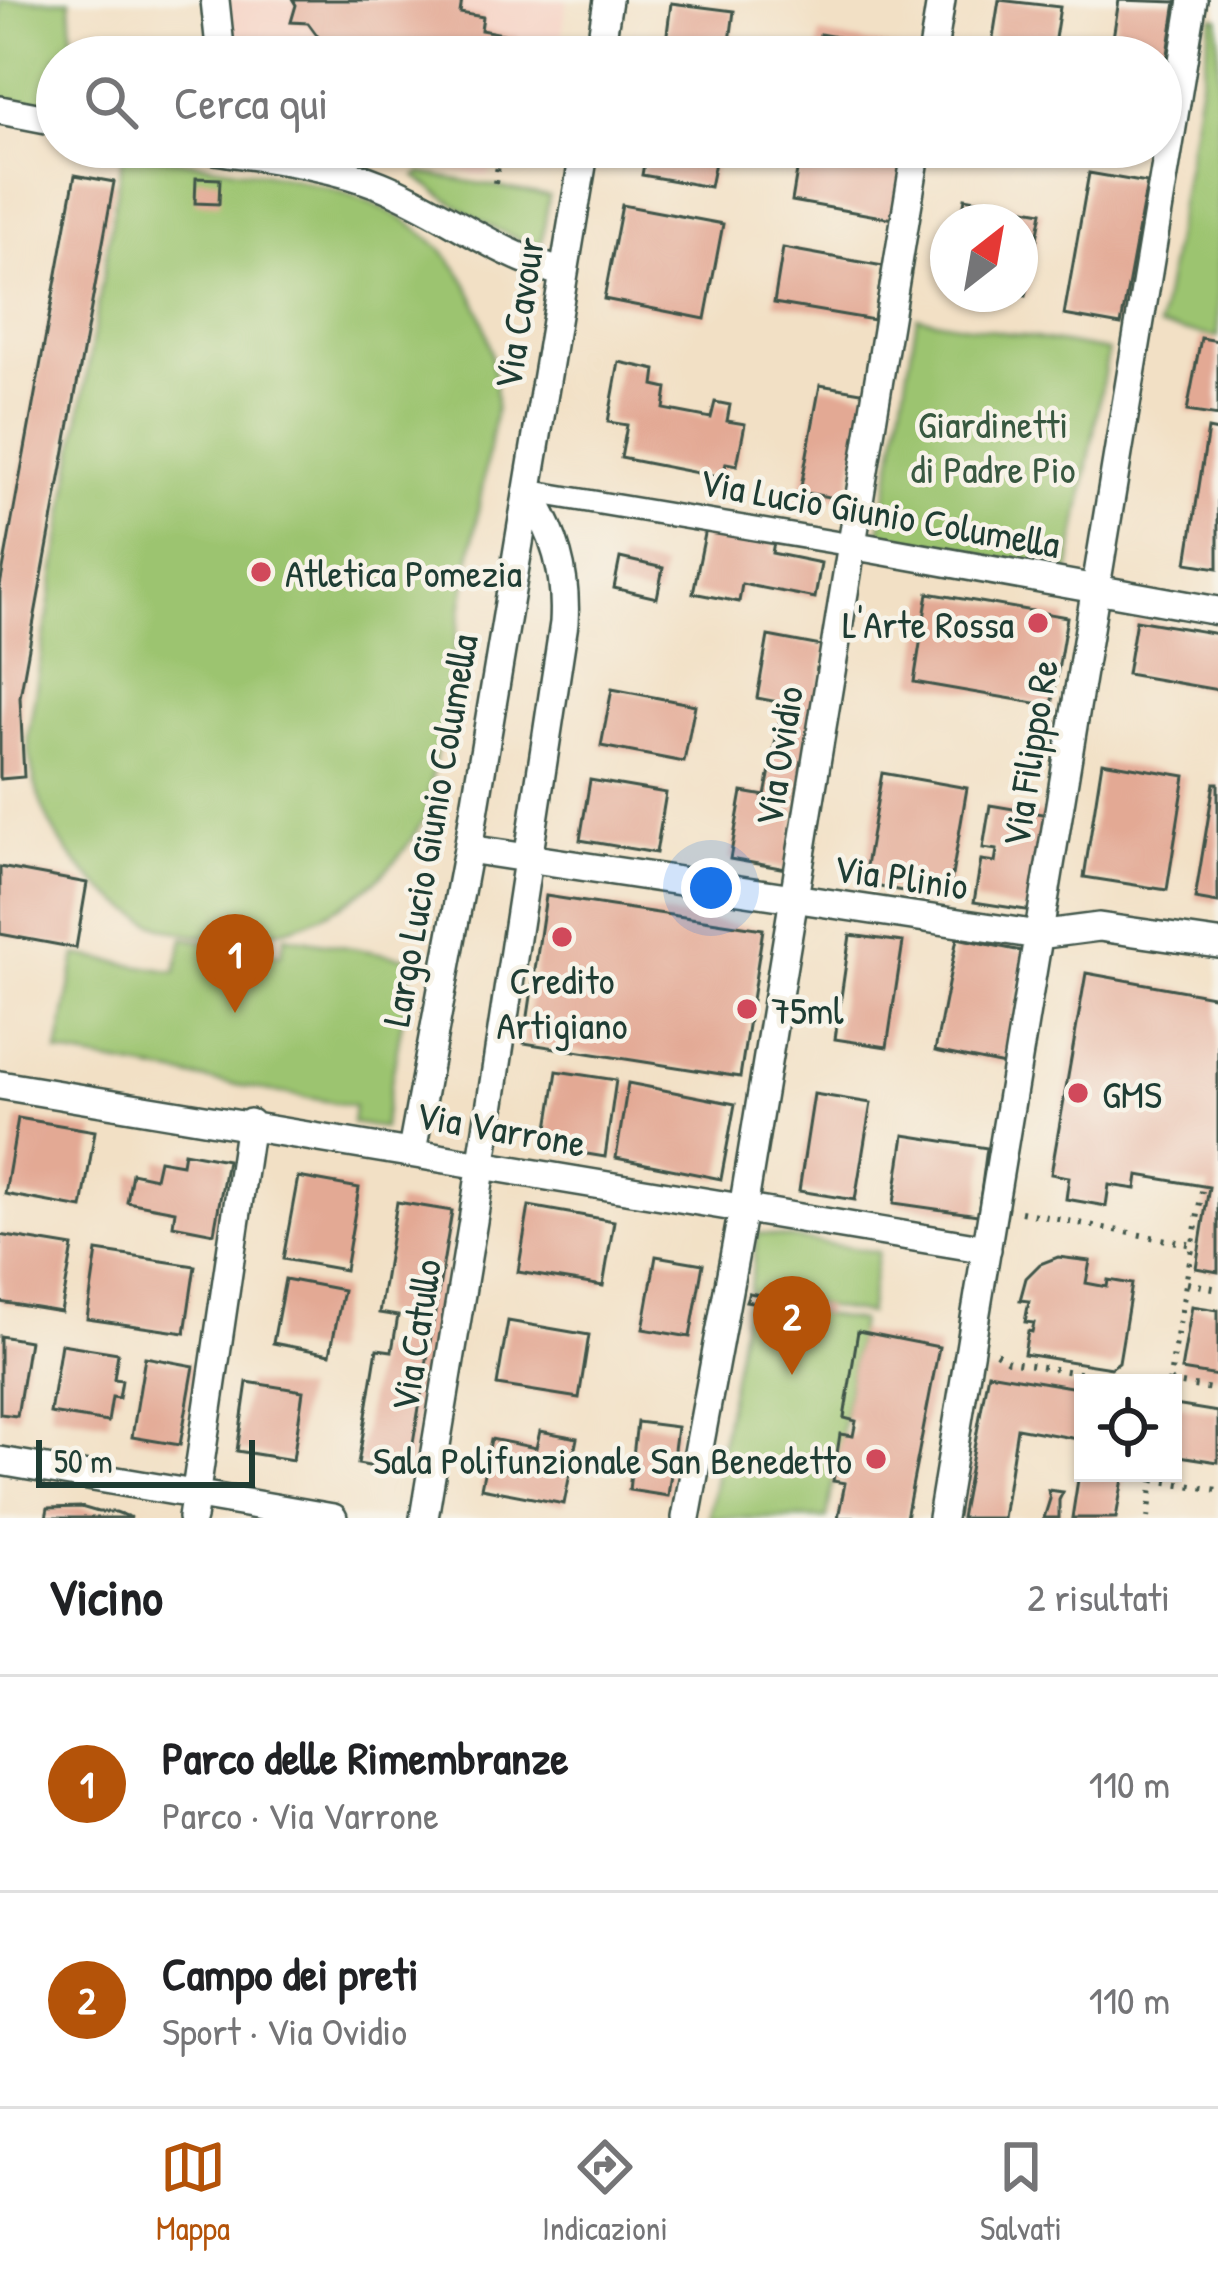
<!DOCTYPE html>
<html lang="it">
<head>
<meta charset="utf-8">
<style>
	:root { --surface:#fff; --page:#f2f2f2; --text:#202124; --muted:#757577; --line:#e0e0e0; --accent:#b45309 }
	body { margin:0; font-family:"Patrick Hand",sans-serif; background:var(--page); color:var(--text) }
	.controls { position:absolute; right:36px; bottom:36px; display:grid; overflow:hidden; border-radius:0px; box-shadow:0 3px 9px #0004 }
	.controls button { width:108px; height:108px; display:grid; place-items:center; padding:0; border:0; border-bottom:3px solid var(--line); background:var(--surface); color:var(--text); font:60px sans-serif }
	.compass { position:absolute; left:930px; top:204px; width:108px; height:108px; border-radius:50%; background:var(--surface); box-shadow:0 3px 9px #0004; rotate:31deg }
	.scale { position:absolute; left:36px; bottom:30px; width:219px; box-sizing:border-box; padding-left:12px; border:6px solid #1f3d34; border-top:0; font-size:33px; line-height:42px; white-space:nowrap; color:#1f3d34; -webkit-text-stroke:9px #f7f3e8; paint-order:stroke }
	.you { position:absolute; left:711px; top:888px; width:42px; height:42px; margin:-30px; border:9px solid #fff; border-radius:50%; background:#1a73e8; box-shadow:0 0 0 18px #1a73e833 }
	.badge { display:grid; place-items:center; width:78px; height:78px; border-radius:50%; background:var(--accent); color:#fff; font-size:39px; font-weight:700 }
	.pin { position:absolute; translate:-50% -99px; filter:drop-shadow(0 3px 6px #0008) }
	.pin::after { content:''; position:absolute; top:63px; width:42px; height:36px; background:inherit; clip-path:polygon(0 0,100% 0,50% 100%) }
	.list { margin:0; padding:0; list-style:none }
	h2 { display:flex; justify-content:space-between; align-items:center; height:156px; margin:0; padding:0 48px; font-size:51px }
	h2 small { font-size:39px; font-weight:400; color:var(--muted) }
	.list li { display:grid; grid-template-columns:78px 1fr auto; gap:36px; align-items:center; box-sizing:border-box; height:216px; padding:0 48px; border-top:3px solid var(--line) }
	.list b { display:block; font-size:45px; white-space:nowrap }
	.list p { margin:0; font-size:39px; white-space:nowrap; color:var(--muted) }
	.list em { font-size:39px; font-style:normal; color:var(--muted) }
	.icon { flex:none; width:66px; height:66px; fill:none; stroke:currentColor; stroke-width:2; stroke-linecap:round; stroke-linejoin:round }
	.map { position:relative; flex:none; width:1218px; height:1518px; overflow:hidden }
	.search { position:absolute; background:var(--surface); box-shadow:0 3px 9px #0004; left:36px; right:36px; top:36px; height:132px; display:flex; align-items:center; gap:30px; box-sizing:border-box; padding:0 42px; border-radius:66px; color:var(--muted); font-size:45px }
	.sheet { height:588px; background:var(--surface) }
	nav { display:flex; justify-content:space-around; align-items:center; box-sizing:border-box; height:168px; border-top:3px solid var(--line); background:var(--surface); font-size:33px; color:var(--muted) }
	nav a { display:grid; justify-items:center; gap:6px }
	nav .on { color:var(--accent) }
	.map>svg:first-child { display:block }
	.built { fill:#f6d2c4 }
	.green { fill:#9cc46f; stroke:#5e8052; stroke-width:3 }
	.building { fill:#e3a994 }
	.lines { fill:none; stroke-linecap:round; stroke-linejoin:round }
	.pedestrian-casing { stroke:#3f554a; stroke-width:26 }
	.minor-casing { stroke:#3f554a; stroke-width:32 }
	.path { stroke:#3f554a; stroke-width:6; stroke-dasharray:3 9; stroke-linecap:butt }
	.pedestrian { stroke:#fff; stroke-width:21 }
	.minor { stroke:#fff; stroke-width:27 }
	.poi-dot { fill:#d1495b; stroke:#f7f3e8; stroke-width:4.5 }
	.labels { text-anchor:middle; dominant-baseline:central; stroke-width:9; stroke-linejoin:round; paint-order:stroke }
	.street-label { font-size:39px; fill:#1f3d34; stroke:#f7f3e8 }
	.park-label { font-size:39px; fill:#385840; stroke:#f7f3e8 }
	.poi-label { font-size:39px; fill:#1f3d34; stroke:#f7f3e8; text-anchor:start }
</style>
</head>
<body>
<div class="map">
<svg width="1218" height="1518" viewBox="0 0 1218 1518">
	<rect width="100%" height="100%" fill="#f7f3e8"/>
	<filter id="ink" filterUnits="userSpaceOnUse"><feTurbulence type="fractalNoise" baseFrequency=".00833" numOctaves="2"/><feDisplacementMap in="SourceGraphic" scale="24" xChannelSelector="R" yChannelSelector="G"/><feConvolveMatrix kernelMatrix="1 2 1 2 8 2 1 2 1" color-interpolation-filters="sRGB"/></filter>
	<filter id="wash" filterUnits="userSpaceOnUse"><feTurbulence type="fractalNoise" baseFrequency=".004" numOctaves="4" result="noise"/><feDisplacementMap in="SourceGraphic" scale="48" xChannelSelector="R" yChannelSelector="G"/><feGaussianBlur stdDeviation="2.7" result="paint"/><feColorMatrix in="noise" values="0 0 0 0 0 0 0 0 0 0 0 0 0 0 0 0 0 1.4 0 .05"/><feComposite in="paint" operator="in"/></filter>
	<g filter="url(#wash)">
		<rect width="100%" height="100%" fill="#f2e0c5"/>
		<!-- built -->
		<path class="built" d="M227,0H567L559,57H234Z
			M306,147H496L489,176Z"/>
		<!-- green -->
		<path class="green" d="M0,0H70L73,57H57V108L0,98Z
			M1212,17L1218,18V337L1159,327Z
			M123,152C298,181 493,177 496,408L425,817C417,830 409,844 400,855C347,922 246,955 165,928C143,921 121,904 103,889C55,848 32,800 28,737Z
			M421,173L549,196L541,246C495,235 454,204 416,177Z
			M917,317L1108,351L1069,572L879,539Z
			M285,936L413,959L383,1128L352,1123L354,1106L58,1053L76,955L176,972L183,938L281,955Z
			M758,1233L878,1252L868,1314L749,1293Z
			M746,1301L860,1321L827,1518H709Z"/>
		<g id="blocks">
			<!-- building -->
			<path class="building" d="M293,0H462L460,13L483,17L481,30L519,37L516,57H398L371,52L370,57H333L308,23L291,22L296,5Z
				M999,0L1060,7L1052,57H990Z
				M1119,0L1176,2L1164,80L1161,57H1110Z
				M671,3L734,11L728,57H664Z
				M820,34L920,52L919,57H816Z
				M647,147H718L710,187L642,175Z
				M801,147H845L904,158L893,219L792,201Z
				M1089,173L1147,183L1121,325L1064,315Z
				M75,175L114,182L20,697L24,777L0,779V586Z
				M196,178L220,179L219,204L195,203Z
				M965,198L1042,212L1026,296L1020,295V222H961Z
				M622,205L723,224L705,319L604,299Z
				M783,248L883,266L874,320L774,303Z
				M1201,338L1218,341V416L1187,411Z
				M619,362L656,370L654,385L667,388L664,409L711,418L715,402L730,405L727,421L745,424L737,465L726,463L723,478L621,458L627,425L608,422Z
				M820,385L867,393L847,500L800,492Z
				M1208,429L1218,431V568L1187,563Z
				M706,529L774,542L772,553L821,563L815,598L742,584L739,602L693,593Z
				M620,558L663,568L657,598L614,588Z
				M928,593L1067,617L1052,706L914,682Z
				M1136,620L1218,634V690L1127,674Z
				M768,636L826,647L786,869L730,859L742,792L765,796L783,703L757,698Z
				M612,689L695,705L684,762L601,746Z
				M1102,762L1185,776L1167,890L1084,877Z
				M882,773L967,788L948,899L863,884Z
				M590,780L666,793L656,853L580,840Z
				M1214,783H1218V903L1195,899Z
				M990,805L1048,815L1032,911L974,902L981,860L995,862L997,850L983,848Z
				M0,867L87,883L76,948L0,934Z
				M546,896L763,929L740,1077L524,1043Z
				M850,935L903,942L887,1047L835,1039Z
				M957,938L1026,952L1004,1065L935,1051Z
				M1086,973L1218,997V1272L1196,1268L1209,1187L1138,1175L1136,1189L1109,1185L1106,1206L1066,1199L1069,1177L1051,1174Z
				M557,1071L616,1080L605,1157L545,1147Z
				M628,1083L735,1104L721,1179L616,1158Z
				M814,1094L871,1103L855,1200L799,1191Z
				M18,1118L95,1131L82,1208L5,1194Z
				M904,1135L987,1148L978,1215L894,1203Z
				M184,1152L227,1160L214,1233L173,1225L175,1211L127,1202L132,1173L155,1178L159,1160L182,1164Z
				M298,1177L359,1188L345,1270L283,1259Z
				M397,1202L452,1211L408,1473L358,1464L377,1349L392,1351L398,1316L379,1313Z
				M529,1206L614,1221L603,1286L518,1272Z
				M0,1235L73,1247L61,1312L0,1302Z
				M97,1251L195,1266L185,1333L87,1319Z
				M656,1256L703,1264L690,1337L643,1329Z
				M1058,1257L1090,1261L1086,1283L1107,1287L1108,1280L1132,1284L1119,1362L1111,1368L1024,1354L1028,1331L1032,1332L1034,1323L1025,1322L1029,1301L1020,1300L1026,1278L1040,1264Z
				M285,1279L343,1290L330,1354L273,1343Z
				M749,1293L826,1306L824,1315L746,1301Z
				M1192,1306L1218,1310V1376L1181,1370Z
				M508,1321L589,1335L579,1398L497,1385Z
				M858,1331L939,1347L906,1518H838L845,1483L833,1481L840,1434L853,1436L856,1421L844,1418Z
				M0,1336L29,1341L17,1416L0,1414Z
				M61,1344L118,1353L114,1379L122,1380L119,1398L112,1397L108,1422L50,1413Z
				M145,1357L194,1366L180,1445L132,1437Z
				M988,1373L1083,1389V1440L1017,1428L1003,1518H961Z
				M247,1382L303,1391L293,1460L237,1451Z
				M1175,1405L1218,1412V1462L1173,1455Z
				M637,1422L677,1427L668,1496L629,1490Z
				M540,1431L577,1438L564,1504L481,1488L491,1439L536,1448Z
				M1079,1473H1124L1116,1518H1072Z
				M1048,1490L1063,1492L1059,1500V1518H1044L1050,1499Z
				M81,1507L98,1512H116L132,1518H46L48,1508Z"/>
		</g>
	</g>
	<g filter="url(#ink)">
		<use href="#blocks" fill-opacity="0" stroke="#3f554a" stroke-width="3"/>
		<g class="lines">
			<defs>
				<path id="pedestrian" d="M528,491L851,545"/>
				<path id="minor" d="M215,0L221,57
					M599,57L608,0
					M932,57L941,0
					M0,110L57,121
					M197,147C258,158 323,162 380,185C445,211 494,254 564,273
					M851,545L1218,611
					M468,849L1038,935L1099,927L1218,944
					M0,1085L987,1249
					M412,1151L468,849L585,147
					M0,1461L333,1518
					M192,1518L250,1123
					M424,1518L473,1221L564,623C567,573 555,533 528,491
					M686,1518L743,1209L917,147
					M942,1518L1193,0"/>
			</defs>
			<!-- pedestrian casing -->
			<use href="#pedestrian" class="pedestrian-casing"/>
			<!-- minor casing -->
			<use href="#minor" class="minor-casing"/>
			<!-- path -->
			<path class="path" d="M495,183L499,160L530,165L533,147
				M1021,1212L1193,1245
				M1187,1283L1218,1289
				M996,1353L1008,1361L1137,1383
				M1170,1382L1218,1390
				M1169,1383L1203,1185
				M1154,1480L1218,1490
				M1148,1518L1154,1473"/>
			<!-- pedestrian -->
			<use href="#pedestrian" class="pedestrian"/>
			<!-- minor -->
			<use href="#minor" class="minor"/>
		</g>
	</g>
	<!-- markers -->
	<g class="poi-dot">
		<circle cx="261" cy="572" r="12"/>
		<circle cx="1038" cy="623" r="12"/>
		<circle cx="562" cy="937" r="12"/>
		<circle cx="747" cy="1009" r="12"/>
		<circle cx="1078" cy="1093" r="12"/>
		<circle cx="876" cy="1459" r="12"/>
	</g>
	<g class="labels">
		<!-- street labels -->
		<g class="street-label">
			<text transform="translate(518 313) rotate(-81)">Via Cavour</text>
			<text transform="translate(880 512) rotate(10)">Via Lucio Giunio Columella</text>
			<text transform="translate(1029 753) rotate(-81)">Via Filippo Re</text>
			<text transform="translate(778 756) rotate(-81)">Via Ovidio</text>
			<text transform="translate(429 830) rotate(-80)">Largo Lucio Giunio Columella</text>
			<text transform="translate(901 876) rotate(8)">Via Plinio</text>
			<text transform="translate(501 1128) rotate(10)">Via Varrone</text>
			<text transform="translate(415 1335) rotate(-81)">Via Catullo</text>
		</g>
		<!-- park labels -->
		<g class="park-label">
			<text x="993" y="423">Giardinetti<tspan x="993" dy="45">di Padre Pio</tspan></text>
		</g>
		<!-- poi labels -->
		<g class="poi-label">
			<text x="285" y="572">Atletica Pomezia</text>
			<text x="1014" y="623" text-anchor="end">L'Arte Rossa</text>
			<text x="562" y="979" text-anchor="middle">Credito<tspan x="562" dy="45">Artigiano</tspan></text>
			<text x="771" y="1009">75ml</text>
			<text x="1102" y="1093">GMS</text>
			<text x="852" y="1459" text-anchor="end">Sala Polifunzionale San Benedetto</text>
		</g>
	</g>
</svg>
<div class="controls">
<button><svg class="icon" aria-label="locate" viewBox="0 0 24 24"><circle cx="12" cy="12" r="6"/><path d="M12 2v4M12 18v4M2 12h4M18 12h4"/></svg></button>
</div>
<svg class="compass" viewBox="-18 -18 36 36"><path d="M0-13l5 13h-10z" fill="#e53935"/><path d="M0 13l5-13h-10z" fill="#757577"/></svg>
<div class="scale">50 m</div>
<div class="you"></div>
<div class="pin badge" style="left:235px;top:1013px">1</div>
<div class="pin badge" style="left:792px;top:1375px">2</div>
<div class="search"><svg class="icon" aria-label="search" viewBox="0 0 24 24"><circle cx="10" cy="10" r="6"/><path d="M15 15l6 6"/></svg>Cerca qui</div>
</div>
<section class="sheet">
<h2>Vicino<small>2 risultati</small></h2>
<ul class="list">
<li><span class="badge">1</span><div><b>Parco delle Rimembranze</b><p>Parco · Via Varrone</p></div><em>110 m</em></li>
<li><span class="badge">2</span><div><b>Campo dei preti</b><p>Sport · Via Ovidio</p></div><em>110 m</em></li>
</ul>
</section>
<nav>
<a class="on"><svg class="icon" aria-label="map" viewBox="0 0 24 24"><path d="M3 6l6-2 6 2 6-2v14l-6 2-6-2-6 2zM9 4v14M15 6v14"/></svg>Mappa</a>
<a><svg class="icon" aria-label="directions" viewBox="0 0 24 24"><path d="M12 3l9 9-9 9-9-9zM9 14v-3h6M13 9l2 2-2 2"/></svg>Indicazioni</a>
<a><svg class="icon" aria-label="saved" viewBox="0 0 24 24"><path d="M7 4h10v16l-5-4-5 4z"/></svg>Salvati</a>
</nav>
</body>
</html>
